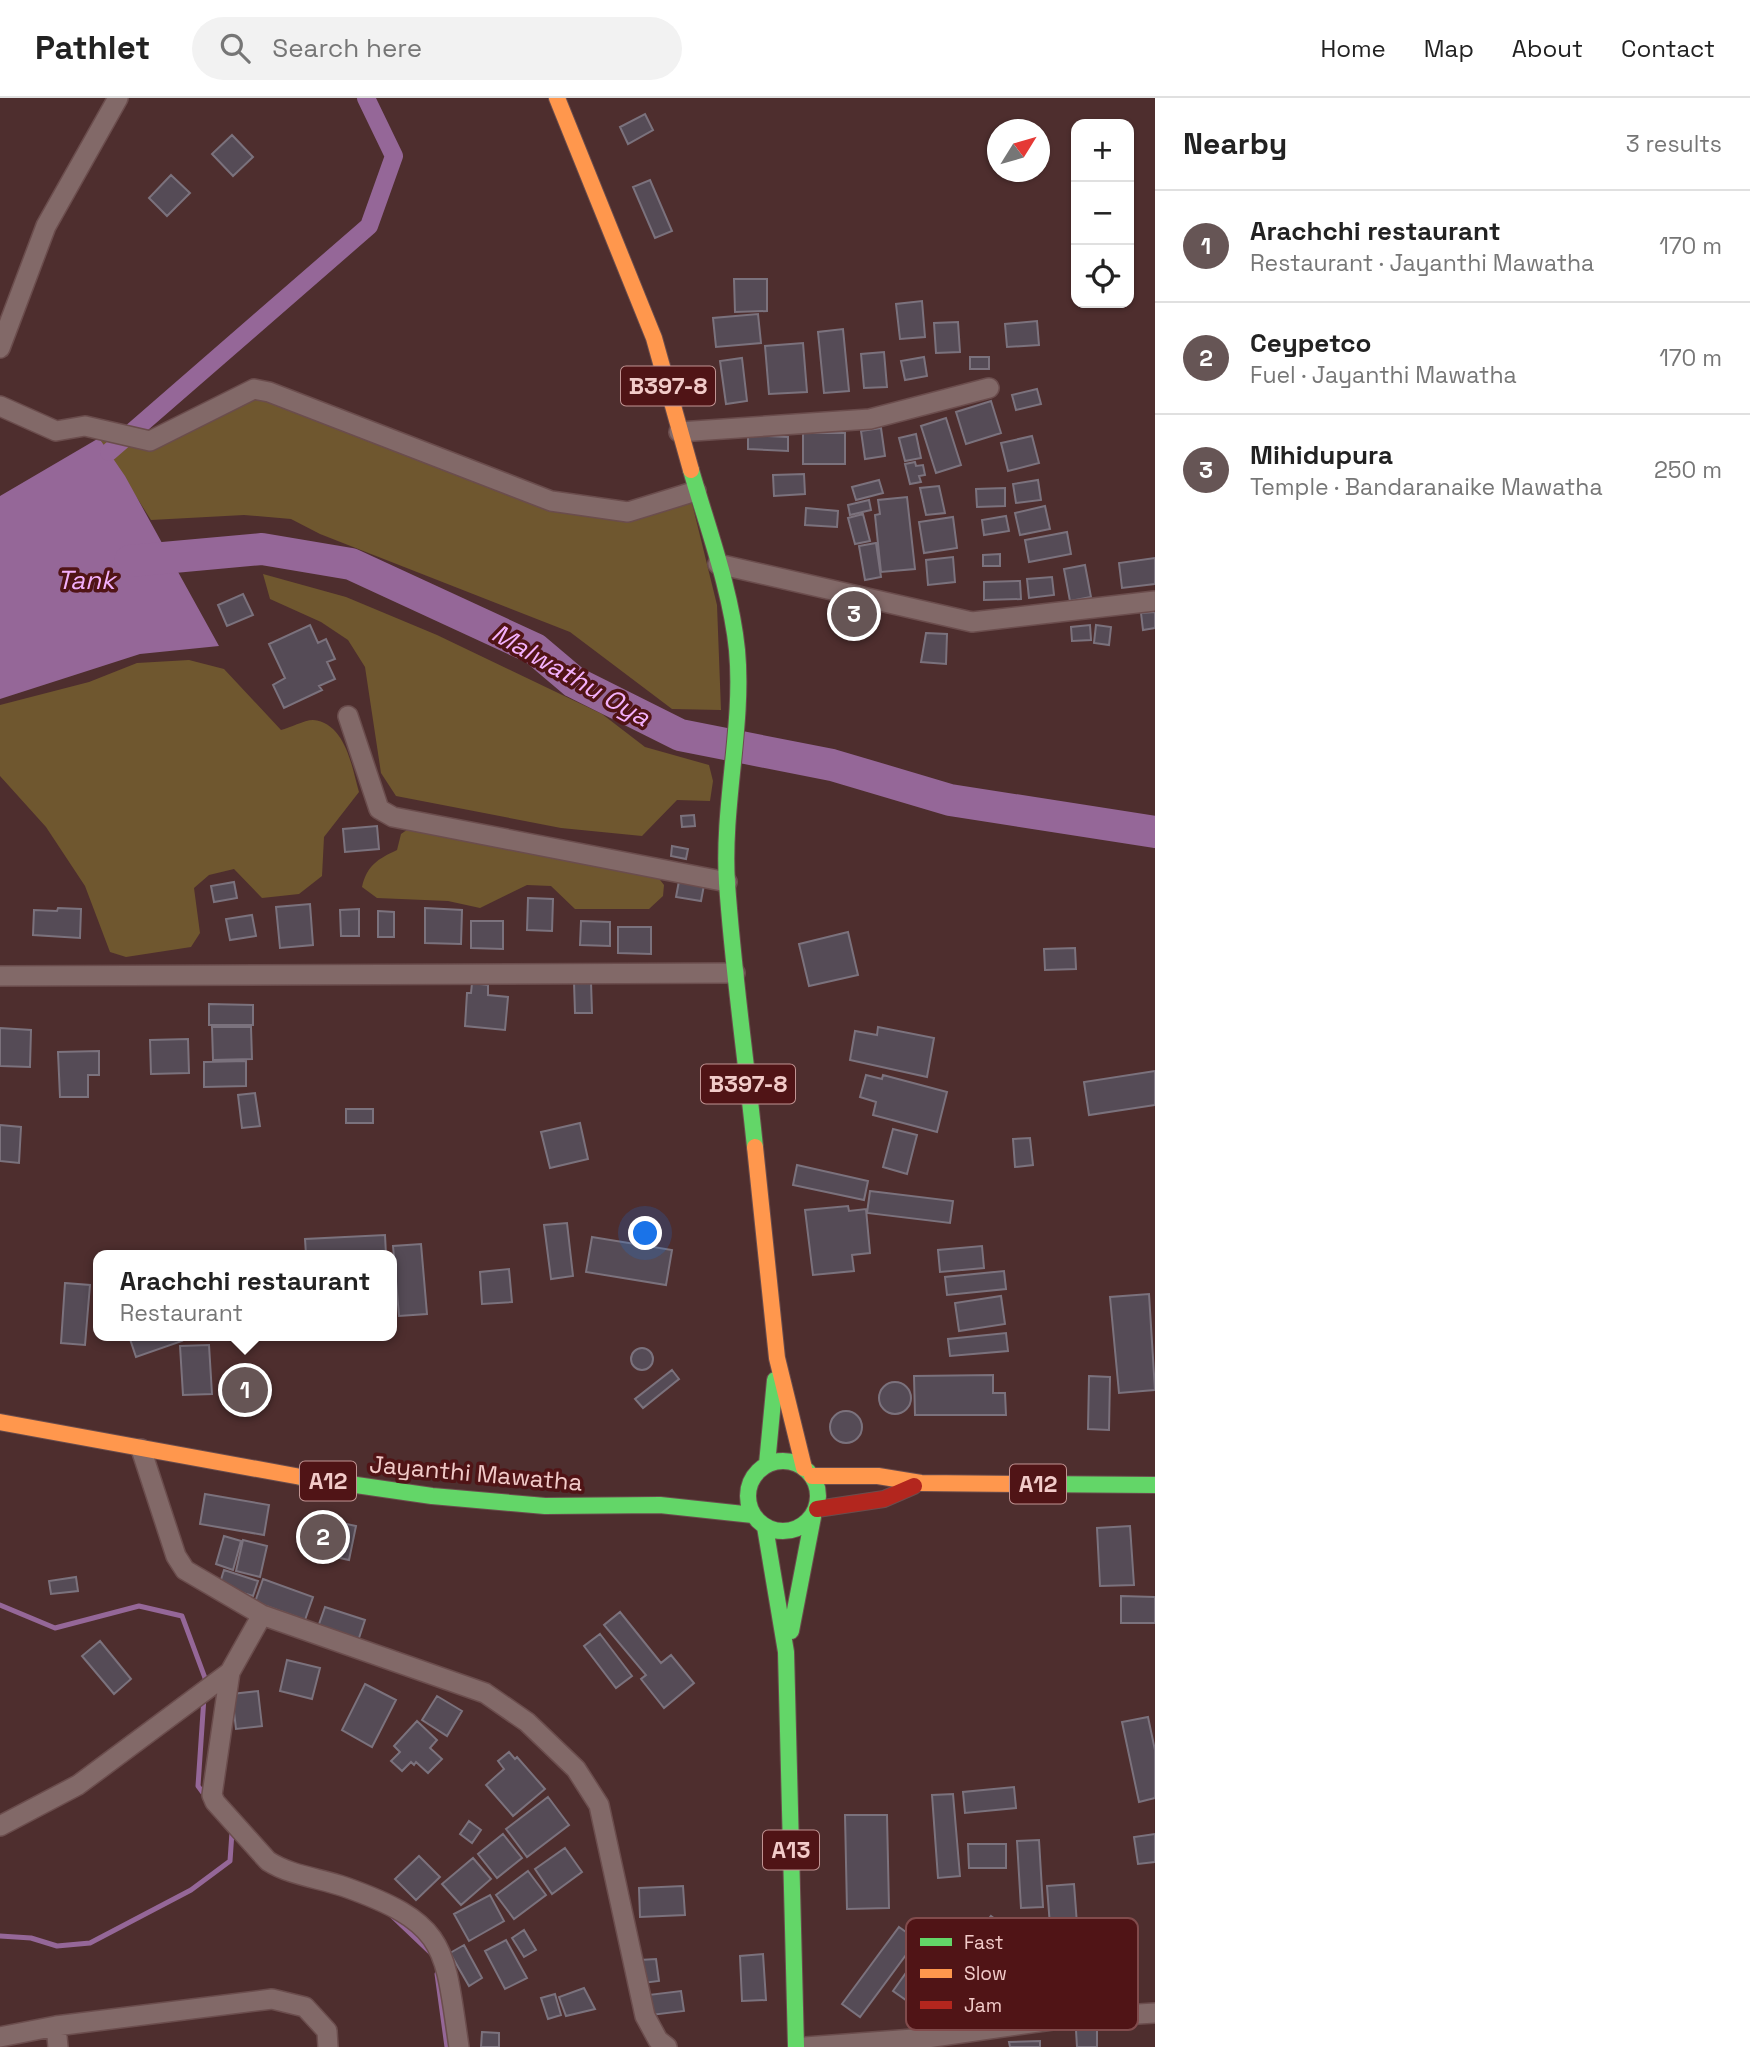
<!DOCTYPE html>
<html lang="en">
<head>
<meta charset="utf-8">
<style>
	:root { --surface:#fff; --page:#f2f2f2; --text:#222; --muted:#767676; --line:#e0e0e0; --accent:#655 }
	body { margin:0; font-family:"Space Grotesk",sans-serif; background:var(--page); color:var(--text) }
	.controls { position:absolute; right:21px; top:21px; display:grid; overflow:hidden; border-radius:14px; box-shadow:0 2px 5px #0004 }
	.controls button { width:63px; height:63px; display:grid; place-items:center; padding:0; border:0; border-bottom:2px solid var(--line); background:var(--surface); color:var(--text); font:35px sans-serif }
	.compass { position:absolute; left:987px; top:21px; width:63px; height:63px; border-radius:50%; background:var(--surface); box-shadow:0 2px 5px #0004; rotate:53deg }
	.you { position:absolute; left:646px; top:1136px; width:24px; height:24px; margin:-18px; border:5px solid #fff; border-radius:50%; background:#1a73e8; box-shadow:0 0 0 10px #1a73e833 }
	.badge { display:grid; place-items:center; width:46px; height:46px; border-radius:50%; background:var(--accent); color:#fff; font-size:23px; font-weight:700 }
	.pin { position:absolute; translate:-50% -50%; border:4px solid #fff; box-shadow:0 2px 7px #0006 }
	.popup { position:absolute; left:93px; top:1152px; width:304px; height:91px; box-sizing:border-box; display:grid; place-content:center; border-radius:14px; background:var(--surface); filter:drop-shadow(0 2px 5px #0005); font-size:23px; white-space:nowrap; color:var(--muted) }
	.popup b { font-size:26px; color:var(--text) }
	.popup::after { content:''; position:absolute; left:50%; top:100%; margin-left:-14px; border:14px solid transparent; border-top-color:var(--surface) }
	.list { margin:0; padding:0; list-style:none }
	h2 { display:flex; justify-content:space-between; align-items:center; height:91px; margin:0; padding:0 28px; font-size:30px }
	h2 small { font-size:23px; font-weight:400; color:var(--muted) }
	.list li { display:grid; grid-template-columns:46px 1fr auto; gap:21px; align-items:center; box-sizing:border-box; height:112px; padding:0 28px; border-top:2px solid var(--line) }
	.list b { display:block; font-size:26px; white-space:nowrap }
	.list p { margin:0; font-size:23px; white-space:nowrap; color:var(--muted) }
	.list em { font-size:23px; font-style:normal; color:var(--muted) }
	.icon { flex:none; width:38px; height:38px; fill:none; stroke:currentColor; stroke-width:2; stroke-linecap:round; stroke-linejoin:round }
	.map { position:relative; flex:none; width:1155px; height:1949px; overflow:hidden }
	header { display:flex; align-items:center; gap:42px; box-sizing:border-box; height:98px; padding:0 35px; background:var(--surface); border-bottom:2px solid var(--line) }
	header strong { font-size:33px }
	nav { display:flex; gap:38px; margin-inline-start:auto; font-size:24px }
	.search { width:490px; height:63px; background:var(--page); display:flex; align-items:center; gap:18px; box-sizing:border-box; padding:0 24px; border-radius:38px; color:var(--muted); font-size:26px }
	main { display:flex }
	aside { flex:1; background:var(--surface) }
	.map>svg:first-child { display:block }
	.green { fill:#6f572f }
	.water { fill:#956798 }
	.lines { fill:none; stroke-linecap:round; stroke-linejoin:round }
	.stream { stroke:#956798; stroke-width:5 }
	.canal { stroke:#956798; stroke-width:18 }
	.river { stroke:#956798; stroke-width:32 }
	.building { fill:#554b56; stroke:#7b727d; stroke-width:2 }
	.street-casing { stroke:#6b4d4d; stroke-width:22 }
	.fast-casing { stroke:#6b4d4d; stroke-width:18 }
	.slow-casing { stroke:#6b4d4d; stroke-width:18 }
	.jam-casing { stroke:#6b4d4d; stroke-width:18 }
	.street { stroke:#826968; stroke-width:19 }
	.fast { stroke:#63d668; stroke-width:16 }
	.slow { stroke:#ff974d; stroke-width:16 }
	.jam { stroke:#b3261e; stroke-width:16 }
	.labels { text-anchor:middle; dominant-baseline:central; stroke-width:7; stroke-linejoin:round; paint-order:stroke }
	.shield { fill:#501416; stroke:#c19493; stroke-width:2 }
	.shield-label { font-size:23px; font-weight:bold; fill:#f2cbc9 }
	.street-label { font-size:24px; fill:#f2cbc9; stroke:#501416 }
	.water-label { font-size:26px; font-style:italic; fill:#f3b0fb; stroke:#501416 }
	.key { fill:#501416; stroke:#814b4c; stroke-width:2 }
	.key-label { font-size:19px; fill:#f2cbc9 }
</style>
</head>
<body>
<header>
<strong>Pathlet</strong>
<div class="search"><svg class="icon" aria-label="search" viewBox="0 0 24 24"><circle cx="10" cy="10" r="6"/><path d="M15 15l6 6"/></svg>Search here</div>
<nav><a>Home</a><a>Map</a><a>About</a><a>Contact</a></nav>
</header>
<main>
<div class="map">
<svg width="1155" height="1949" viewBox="0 0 1155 1949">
	<rect width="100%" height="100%" fill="#4e2e2e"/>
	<!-- green -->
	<path class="green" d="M254,291L551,403L692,405L717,507L721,612L672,611L570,534L320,436L291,421L244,417L151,422L99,340L150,342Z
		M263,476L346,499L437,537L602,616L645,649L709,667L713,683L710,703L677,702L642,738L561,730L396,698L381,675L365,569L348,542L321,524L270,501Z
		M189,562L224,571L281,632C290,630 304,622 313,622C346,625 352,670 359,694L324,739L322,778L299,796L262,800L234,771L209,777L194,790L200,835L191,849L126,859L110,854L85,788L46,729L0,678V607L89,584L137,565Z
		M414,727L657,778L664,787L663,798L649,811H575L551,788L527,787L480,810L448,803L377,800L362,789C367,767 378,761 397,752L401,736Z"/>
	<!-- water -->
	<path class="water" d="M99,340L125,378L219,548L140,556L0,601V398Z"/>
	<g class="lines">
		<!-- stream -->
		<path class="stream" d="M0,1507L55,1530L139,1508L182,1518L205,1580V1586
			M204,1599L198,1688L206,1699
			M392,1818L433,1857
			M0,1838L31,1840L57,1848L90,1845L191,1792L230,1763L232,1734
			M437,1876L447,1949"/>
		<!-- canal -->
		<path class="canal" d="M109,354L369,128L394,58L366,0"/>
		<!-- river -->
		<path class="river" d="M130,463L262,451L351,466L535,551L574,584L680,637L832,667L950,702L1155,734"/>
	</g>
	<!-- building -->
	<path class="building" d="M645,16L653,32L628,46L620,29Z
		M232,37L253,59L233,78L212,56Z
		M171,77L190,95L167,118L149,100Z
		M650,82L672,133L655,140L633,89Z
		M734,181H767V213L735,214Z
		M922,203L925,239L900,241L896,206Z
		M758,216L761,245L716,249L713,220Z
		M1037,223L1039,247L1007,249L1005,226Z
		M958,224L960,254L936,255L934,225Z
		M843,231L849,293L824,295L818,234Z
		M803,245L807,294L769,296L765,248Z
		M884,254L887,289L864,290L861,256Z
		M924,259L927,278L905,282L901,263Z
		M970,259H989V271H970Z
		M742,260L747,303L726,306L720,263Z
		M1037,291L1041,306L1016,312L1012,297Z
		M991,303L1001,335L966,346L956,314Z
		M946,320L961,367L936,375L921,328Z
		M881,330L885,358L865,361L861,333Z
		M803,335H845V366H803Z
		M916,336L921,360L905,363L899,340Z
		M748,337L788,339V353L748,351Z
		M1032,338L1039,365L1008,373L1001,345Z
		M915,364L916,368L923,367L925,377L919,378L921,384L910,386L905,366Z
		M804,376L805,396L774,398L773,377Z
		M879,382L883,395L856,402L852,389Z
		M1038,382L1041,402L1016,405L1013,386Z
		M939,388L945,415L926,417L920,390Z
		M1005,390V408L977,409L976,391Z
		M907,399L915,471L881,474L875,417L880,416L878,402Z
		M869,402L871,412L850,417L848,407Z
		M1045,408L1050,431L1020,437L1015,415Z
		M806,410L838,413L837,429L805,427Z
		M863,416L870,443L855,446L848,420Z
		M1006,418L1009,433L984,437L982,422Z
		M953,419L957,450L924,455L919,424Z
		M1067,434L1071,456L1029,464L1025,442Z
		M876,445L881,479L865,482L859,448Z
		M1000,456V468H983V457Z
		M953,459L955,484L928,487L926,462Z
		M1155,460V486L1122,490L1119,465Z
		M1085,467L1091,499L1070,503L1064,471Z
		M1052,479L1054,497L1029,500L1027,481Z
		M1020,483L1021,501L984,502V484Z
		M243,496L253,517L227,528L218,507Z
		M841,499L871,504L867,533L835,527Z
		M1155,514V530L1143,532L1141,515Z
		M310,527L318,545L326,541L335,561L327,564L335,581L319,588L322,592L284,610L273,587L285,580L269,546Z
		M1090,527L1091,542L1072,543L1071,529Z
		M1096,527L1111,529L1109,547L1094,545Z
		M926,535L947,536L946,566L921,564Z
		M694,717L695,728L682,729L681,718Z
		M377,728L379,751L345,754L343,731Z
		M672,748L688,751L686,761L671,758Z
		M679,783L704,787L701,803L676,799Z
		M234,784L237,800L214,804L211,788Z
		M528,800L553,801L552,833L527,832Z
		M310,806L313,847L280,850L276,809Z
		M58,810L81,811L80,840L33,837L34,812L57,813Z
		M425,810L462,812L461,846L425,845Z
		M359,811V838H341L340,812Z
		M378,813L394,814V839H378Z
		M252,817L256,838L230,842L226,821Z
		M471,823H503V851L471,850Z
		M581,823L610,824V848L580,847Z
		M618,829H651V856L618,855Z
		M848,834L858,877L809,888L799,846Z
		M1075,850L1076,871L1045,872L1044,851Z
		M574,884H591L592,915H575Z
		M472,885L488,887V897L508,899L505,932L465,928L467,895H471Z
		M209,906L253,907V927H209Z
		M212,929H251L252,961L213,962Z
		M878,929L934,940L927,979L850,962L855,933L877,937Z
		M0,930L31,932L30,969L0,968Z
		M188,941L189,975L151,976L150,942Z
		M99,953V977H88V999H60L58,954Z
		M246,963V988L204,989V964Z
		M1155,973V1007L1089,1017L1084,984Z
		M866,977L882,981L883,977L947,994L937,1034L873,1017L876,1004L860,999Z
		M255,995L260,1028L242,1030L238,997Z
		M346,1011H373V1025H346Z
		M580,1025L588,1061L550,1070L541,1034Z
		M0,1027L21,1029L19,1065L0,1063Z
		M893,1031L917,1037L907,1076L883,1069Z
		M1030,1040L1033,1067L1015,1069L1013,1041Z
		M797,1067L868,1083L864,1102L793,1087Z
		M870,1093L953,1103L950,1125L867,1115Z
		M848,1108L849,1113L866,1111L870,1155L852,1157L854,1173L813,1177L805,1112Z
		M567,1125L573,1178L551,1181L544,1127Z
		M385,1137L386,1157H306L305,1141Z
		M592,1139L672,1152L666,1187L586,1174Z
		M421,1146L427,1216L399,1218L393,1148Z
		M982,1148L984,1170L940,1174L938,1152Z
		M509,1171L512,1204L482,1206L480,1174Z
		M1004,1173L1006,1191L947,1197L945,1179Z
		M65,1185L90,1187L85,1247L61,1245Z
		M1149,1196L1155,1292L1119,1295L1110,1199Z
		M1001,1198L1005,1226L959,1233L955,1205Z
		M1006,1235L1008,1253L950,1258L948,1241Z
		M129,1238H180L182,1243L136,1259Z
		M209,1247L212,1296L183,1297L180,1248Z
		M631 1261a11 11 0 1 1 22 0a11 11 0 1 1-22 0Z
		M672,1272L679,1281L643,1310L635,1301Z
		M993,1277V1295H1005L1006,1317H915L914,1278Z
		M1089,1278L1110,1279L1109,1332L1088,1331Z
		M879 1300a16 16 0 1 1 32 0a16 16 0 1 1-32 0Z
		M830 1329a16 16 0 1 1 32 0a16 16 0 1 1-32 0Z
		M205,1396L269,1407L264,1437L200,1426Z
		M309,1418L356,1428L349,1462L302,1452Z
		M1130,1428L1134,1487L1100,1488L1097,1430Z
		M224,1438L241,1443L233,1472L216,1466Z
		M243,1442L267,1448L260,1479L236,1473Z
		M224,1472L258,1483L253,1498L219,1488Z
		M76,1479L78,1493L51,1496L49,1483Z
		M263,1481L313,1499L305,1522L255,1504Z
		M1121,1498L1155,1499V1525H1121Z
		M325,1509L365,1522L358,1543L318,1529Z
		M620,1514L661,1565L671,1557L694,1585L664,1610L641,1581L646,1577L604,1527Z
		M600,1536L632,1578L616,1590L584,1548Z
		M100,1543L131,1581L114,1596L82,1558Z
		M287,1562L320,1570L312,1601L280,1593Z
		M365,1586L396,1602L372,1649L342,1632Z
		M258,1593L262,1628L236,1631L232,1596Z
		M437,1598L462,1613L447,1638L422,1622Z
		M1148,1619L1155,1652V1700L1139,1704L1122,1624Z
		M417,1623L437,1642L430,1650L442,1661L428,1675L416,1664L414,1667L411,1664L402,1673L391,1663L400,1654L394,1648Z
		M509,1654L515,1661L517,1659L545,1691L513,1718L486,1687L504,1671L498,1663Z
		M1014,1689L1016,1710L965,1715L963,1694Z
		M953,1696L960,1778L938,1780L932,1697Z
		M548,1699L569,1727L527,1759L506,1731Z
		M845,1717H887L889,1810L847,1811Z
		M469,1723L481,1732L472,1745L460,1736Z
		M503,1736L522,1760L497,1780L478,1756Z
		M1155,1736V1764L1138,1766L1134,1739Z
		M1039,1742L1043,1809L1021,1810L1017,1743Z
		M968,1746H1006V1770H969Z
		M565,1750L582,1774L552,1796L535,1771Z
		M419,1758L440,1779L416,1802L395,1781Z
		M473,1760L491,1781L461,1807L442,1786Z
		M528,1773L546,1797L514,1821L496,1797Z
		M1074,1786L1077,1826L1050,1828L1047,1788Z
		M683,1788L685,1817L640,1819L639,1790Z
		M490,1797L504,1823L469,1843L454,1816Z
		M991,1818L1007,1830L956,1894L941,1882Z
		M943,1823L963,1838L913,1907L893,1893Z
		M899,1829L917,1842L860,1919L842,1906Z
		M524,1832L536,1852L524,1859L512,1840Z
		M506,1842L527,1880L505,1891L485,1853Z
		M464,1847L482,1880L469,1888L450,1855Z
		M1018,1853L1035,1864L1017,1893L1000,1882Z
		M763,1856L766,1902L742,1903L740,1858Z
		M656,1861L659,1883L643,1885L640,1862Z
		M584,1890L595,1911L566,1918L559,1899Z
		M681,1893L684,1913L651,1917L648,1897Z
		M555,1896L561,1917L548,1921L541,1900Z
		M1097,1931V1949H1077L1076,1932Z
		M482,1934L499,1935V1949H481Z
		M1040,1943V1949H1010L1009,1944Z"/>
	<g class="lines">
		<defs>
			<path id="street" d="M0,250L46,128L118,0
				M0,308L56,333L85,328L150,343L254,291L269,294L551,403L628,414L696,393
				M679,334L870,321L989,290
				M718,466L972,524L1155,503
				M348,618L379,711L393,719L727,784
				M0,878L735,875
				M141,1351L176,1458L185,1472L262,1517L485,1595L527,1624L576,1671L599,1707L645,1918L658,1942L667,1949
				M230,1574L212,1697L215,1704L268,1763C291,1778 320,1780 345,1789C449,1826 444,1849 459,1949
				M0,1728L78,1687L230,1574L262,1517
				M56,1928L58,1949
				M0,1939L56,1928L272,1901L305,1909L327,1933L328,1949
				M805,1949L927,1940L1059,1921L1155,1915"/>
			<path id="fast" d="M691,372C708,431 731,492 737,552C744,627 722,707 727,785C733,873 746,961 755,1049
				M748 1398a35 35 0 1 1 70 0a35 35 0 1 1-70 0Z
				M767,1366L775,1282
				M301,1379L432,1398L545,1408L660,1407L753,1417
				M1029,1386L1155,1387
				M765,1429L786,1554L796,1949
				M791,1533L813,1419"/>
			<path id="slow" d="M557,0L654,240L691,372
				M755,1049L777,1260L804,1370
				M0,1324L301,1379
				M812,1378H878L921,1385L1029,1386"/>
			<path id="jam" d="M817,1411L884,1401L914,1388"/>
		</defs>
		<!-- street casing -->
		<use href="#street" class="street-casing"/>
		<!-- fast casing -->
		<use href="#fast" class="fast-casing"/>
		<!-- slow casing -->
		<use href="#slow" class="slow-casing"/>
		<!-- jam casing -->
		<use href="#jam" class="jam-casing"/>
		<!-- street -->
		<use href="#street" class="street"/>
		<!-- fast -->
		<use href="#fast" class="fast"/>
		<!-- slow -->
		<use href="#slow" class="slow"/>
		<!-- jam -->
		<use href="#jam" class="jam"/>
	</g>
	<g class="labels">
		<!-- shield labels -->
		<g class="shield">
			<rect x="621" y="268.5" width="94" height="39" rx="5"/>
			<rect x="701" y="966.5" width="94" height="39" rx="5"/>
			<rect x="300" y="1363.5" width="56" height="39" rx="5"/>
			<rect x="1010" y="1366.5" width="56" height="39" rx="5"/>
			<rect x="763" y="1732.5" width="56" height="39" rx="5"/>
		</g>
		<g class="shield-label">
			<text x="668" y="288">B397-8</text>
			<text x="748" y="986">B397-8</text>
			<text x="328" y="1383">A12</text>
			<text x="1038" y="1386">A12</text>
			<text x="791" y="1752">A13</text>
		</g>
		<!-- street labels -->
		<g class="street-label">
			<text transform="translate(476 1375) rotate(5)">Jayanthi Mawatha</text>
		</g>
		<!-- water labels -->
		<g class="water-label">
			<text x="86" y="482">Tank</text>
			<text transform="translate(571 577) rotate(30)">Malwathu Oya</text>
		</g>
	</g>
	<!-- legend -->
	<rect x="906" y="1820" width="232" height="112" rx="10" class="key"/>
	<rect x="920" y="1840" width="32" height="8" fill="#63d668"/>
	<rect x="920" y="1871" width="32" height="9" fill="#ff974d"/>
	<rect x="920" y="1903" width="32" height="8" fill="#b3261e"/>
	<g class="key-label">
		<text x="964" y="1851">Fast</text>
		<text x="964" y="1882">Slow</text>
		<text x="964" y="1914">Jam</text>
	</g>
</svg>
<div class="controls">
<button>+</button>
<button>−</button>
<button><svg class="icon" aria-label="locate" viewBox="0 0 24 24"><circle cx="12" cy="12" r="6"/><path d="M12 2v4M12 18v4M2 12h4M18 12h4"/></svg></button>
</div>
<svg class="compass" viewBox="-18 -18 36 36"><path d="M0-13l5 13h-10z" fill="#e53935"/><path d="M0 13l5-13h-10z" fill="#767676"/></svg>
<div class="you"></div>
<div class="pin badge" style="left:245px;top:1292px">1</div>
<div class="popup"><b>Arachchi restaurant</b>Restaurant</div>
<div class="pin badge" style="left:323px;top:1439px">2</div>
<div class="pin badge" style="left:854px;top:516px">3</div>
</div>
<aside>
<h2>Nearby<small>3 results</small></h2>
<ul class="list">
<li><span class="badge">1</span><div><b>Arachchi restaurant</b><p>Restaurant · Jayanthi Mawatha</p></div><em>170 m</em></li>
<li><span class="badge">2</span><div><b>Ceypetco</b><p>Fuel · Jayanthi Mawatha</p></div><em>170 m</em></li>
<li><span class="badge">3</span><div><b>Mihidupura</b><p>Temple · Bandaranaike Mawatha</p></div><em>250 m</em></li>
</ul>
</aside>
</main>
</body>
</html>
